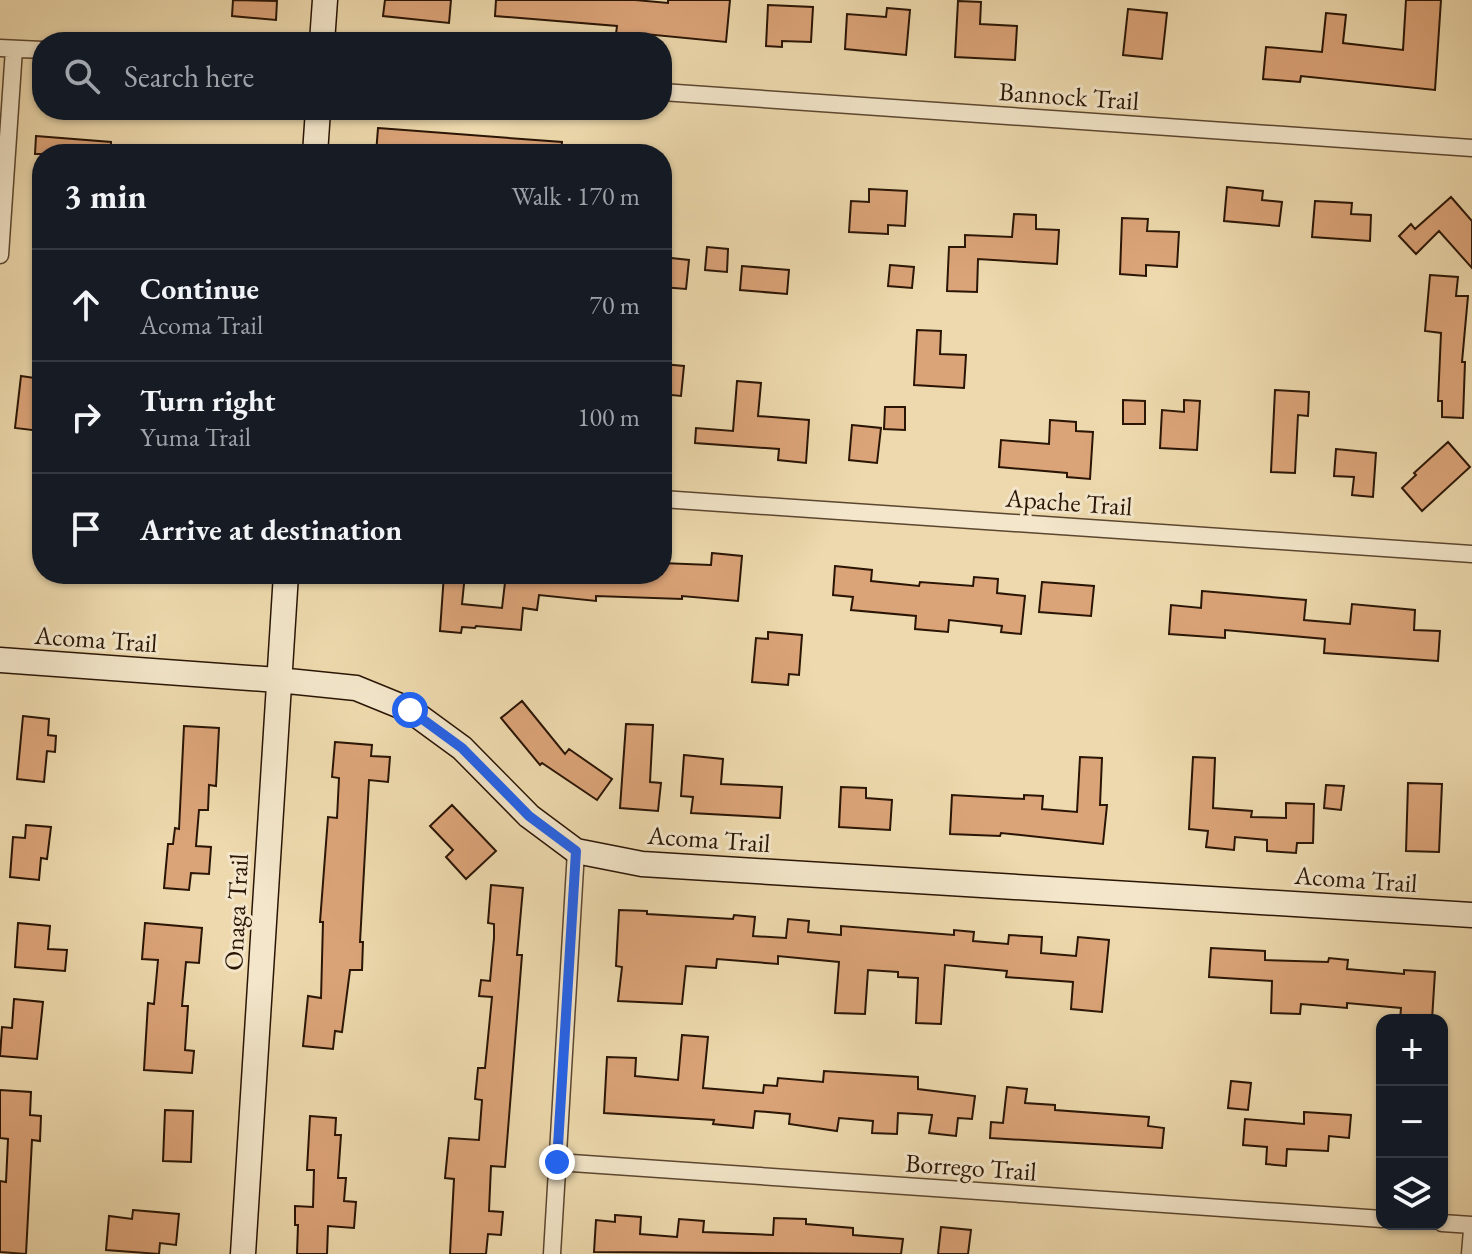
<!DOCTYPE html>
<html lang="en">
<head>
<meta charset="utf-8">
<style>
	:root { --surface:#171b24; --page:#242831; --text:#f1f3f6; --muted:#9ea1a6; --line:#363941 }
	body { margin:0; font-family:"EB Garamond",serif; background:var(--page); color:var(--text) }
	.controls { position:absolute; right:24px; bottom:24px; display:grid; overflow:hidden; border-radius:16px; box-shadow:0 2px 6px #0004 }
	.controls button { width:72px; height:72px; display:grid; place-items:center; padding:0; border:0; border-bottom:2px solid var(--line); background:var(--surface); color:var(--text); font:40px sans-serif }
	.stop { position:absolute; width:24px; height:24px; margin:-18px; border:6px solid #2563eb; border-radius:50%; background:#fff }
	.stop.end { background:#2563eb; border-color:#fff; box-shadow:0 2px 8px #0008 }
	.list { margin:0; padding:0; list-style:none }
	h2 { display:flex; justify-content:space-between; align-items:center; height:104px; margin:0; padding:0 32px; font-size:34px }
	h2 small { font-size:26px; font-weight:400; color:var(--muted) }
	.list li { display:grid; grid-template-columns:52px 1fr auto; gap:24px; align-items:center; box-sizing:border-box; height:112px; padding:0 32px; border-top:2px solid var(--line) }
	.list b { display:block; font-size:30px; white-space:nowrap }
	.list p { margin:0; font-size:26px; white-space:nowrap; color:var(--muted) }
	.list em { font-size:26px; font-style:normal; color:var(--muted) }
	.icon { flex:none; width:44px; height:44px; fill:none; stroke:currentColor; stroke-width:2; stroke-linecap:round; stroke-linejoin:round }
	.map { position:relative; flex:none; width:1472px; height:1254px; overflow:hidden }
	.search { position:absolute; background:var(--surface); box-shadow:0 2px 6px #0004; left:32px; top:32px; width:640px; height:88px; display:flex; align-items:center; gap:20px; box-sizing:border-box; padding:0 28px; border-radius:32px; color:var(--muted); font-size:30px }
	.panel { position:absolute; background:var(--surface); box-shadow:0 2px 6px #0004; left:32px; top:144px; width:640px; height:440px; border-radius:32px }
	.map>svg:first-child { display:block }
	.building { fill:#dba378; stroke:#2a1505; stroke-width:2 }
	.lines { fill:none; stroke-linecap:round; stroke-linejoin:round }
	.street-casing { stroke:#5b462f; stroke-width:19 }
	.secondary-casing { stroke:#2a1505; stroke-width:27 }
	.street { stroke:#f3e6ca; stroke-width:16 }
	.secondary { stroke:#f3e6ca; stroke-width:24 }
	.route { stroke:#2563eb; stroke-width:10 }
	.labels { text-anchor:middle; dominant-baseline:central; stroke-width:6; stroke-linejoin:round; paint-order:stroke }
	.street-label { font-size:26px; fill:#2a1505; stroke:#f3e6ca }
</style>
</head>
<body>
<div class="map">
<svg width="1472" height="1254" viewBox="0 0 1472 1254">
	<rect width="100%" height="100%" fill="#edd9ad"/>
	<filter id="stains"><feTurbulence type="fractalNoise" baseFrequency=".0025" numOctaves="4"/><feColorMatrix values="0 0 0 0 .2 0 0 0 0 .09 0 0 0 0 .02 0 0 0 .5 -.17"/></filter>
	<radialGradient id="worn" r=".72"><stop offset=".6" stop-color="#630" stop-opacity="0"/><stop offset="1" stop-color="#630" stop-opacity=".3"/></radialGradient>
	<!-- building -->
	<path class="building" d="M233,0L277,1L276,20L232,16Z
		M385,0H451L449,23L383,16Z
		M496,0H635L668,3V0H730L726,42L645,34L644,37L616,34L617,26L495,16Z
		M1406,0H1441L1435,90L1301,76L1300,82L1263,79L1266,47L1322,52L1326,13L1346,15L1343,43L1403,50Z
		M958,1L981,2L980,24L1017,26L1015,60L955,57Z
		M768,5L813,7L811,42L782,41V47L766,46Z
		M887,8L910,10L906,55L845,49L847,14L886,17Z
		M1128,9L1167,13L1162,59L1123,55Z
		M378,128L562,142L561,154H376Z
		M36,136L111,142V154H35Z
		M1227,187L1263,191L1262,200L1282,202L1279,226L1224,221Z
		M869,189L907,191L905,226L888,225V234L849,232L851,201L869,202Z
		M1451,197L1472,221V268L1439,231L1416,254L1399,236L1411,224L1415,229Z
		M1315,201L1352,203L1351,214L1371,215L1370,241L1312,237Z
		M1014,214L1036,215V229L1059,230L1057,264L978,259L977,292L947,291L949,247H965V235L1012,237Z
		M1122,218L1148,219L1147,231L1179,232L1177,267L1146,265V276L1120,274Z
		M707,247L728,249L727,272L705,270Z
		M662,257L689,260L686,289L662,287Z
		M890,265L914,267L912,288L888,286Z
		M742,266L789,270L787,294L740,290Z
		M1430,275L1458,277L1456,296H1468L1462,362H1465L1463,418L1442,417V401H1438L1441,333L1425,331Z
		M917,330L941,331L940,354L966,355L964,388L914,385Z
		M662,364L684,366L681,396L662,394Z
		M21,376L42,379L40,431L15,428Z
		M737,381L761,383L758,416L809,420L806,463L778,460L779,449L695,443L696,428L733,431Z
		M1275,390L1309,392L1308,416L1298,415L1295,473L1271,472Z
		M1123,400L1145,401V424H1123Z
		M1184,400L1200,401L1197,450L1160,448L1162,410L1184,412Z
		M885,407H905V430L884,429Z
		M1050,420L1076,422V431L1093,432L1090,479L1067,477V473L999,467L1001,440L1049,444Z
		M852,425L881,428L877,463L849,460Z
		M1448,442L1470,467L1422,511L1402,488L1416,475L1414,473Z
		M1336,449L1376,453L1373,497L1352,495L1354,477L1334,476Z
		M712,553L742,556L738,601L682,596V599L596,596V601L539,595L537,610L523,608L521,630L476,626L475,628L462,627L461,633L440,631L444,574H465L462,604L502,608L506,574H662V563L711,565Z
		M835,566L872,570L871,581L919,586L920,582L973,586L974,577L998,579L997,593L1025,596L1021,634L1001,632L1002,626L949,620L948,632L915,629L916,616L851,610L853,597L833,595Z
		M1042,582L1094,586L1091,616L1039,612Z
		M1202,591L1306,600L1304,620L1350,624L1352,604L1415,610L1414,630L1440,631L1438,661L1324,653L1325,639L1225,630V638L1169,634L1171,605L1201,608Z
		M768,632L802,635L799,675L789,674L788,685L752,682L756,638L768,639Z
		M522,701L565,754L569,749L612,779L597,800L542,763L540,765L501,718Z
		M23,716L49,719L48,735L56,736L55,752L47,751L44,782L17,779Z
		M626,724L653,725L650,782L661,783L658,811L620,808Z
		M184,726L219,728L216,786L209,785L208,810H199L196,846L211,847L209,874L191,873L189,890L164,888L168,844H173L175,828L179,829Z
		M335,742L372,745L371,756L390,757L388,782L369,780L360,942H363L362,970H350L342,1032L335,1031L333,1049L303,1046L308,996L321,998L323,922H320L328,817L337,818L339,778L332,777Z
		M684,755L723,759L721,784L782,787L780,818L691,813L693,797L681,796Z
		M1080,757L1102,758L1100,805H1107L1103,844L1001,833L1000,836L950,834L952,795L1024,799V795L1043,796L1042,809L1077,812Z
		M1193,757L1215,758L1213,808L1252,811L1251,817L1286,818V803L1314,804L1313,843H1297L1296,853L1267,851V840L1235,837L1234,850L1206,847L1208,831L1189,829Z
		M1408,783L1442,784L1439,852L1406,851Z
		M1326,785L1344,786L1341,810L1324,808Z
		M841,787L866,788V798L892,800L890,830L839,827Z
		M452,805L496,851L466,879L446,857L453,850L430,826Z
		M26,825L51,827L47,859L41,858L39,880L10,877L13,837L25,838Z
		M491,885L523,888L517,955H522L505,1167L491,1166L489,1211L503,1212L501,1235L488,1234L486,1254H450L454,1179L445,1178L449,1138L479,1140L482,1100L475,1099L478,1068H485L492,997L479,996L481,980L490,981L494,938V924L488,923Z
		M619,910L647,911V914L733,919L734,915L755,917L753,936L786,938L788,919L809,921L808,932L841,935V926L954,935V930L974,932L973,941L1008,944L1009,935L1042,937L1041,953L1076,956L1078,937L1109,940L1102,1012L1071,1009L1073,982L1006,977L1007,971L945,965L941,1024L916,1023L918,978L898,977V972L868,970L865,1014L835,1013L839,962L778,956V964L717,959L716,968L686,966L682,1004L618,1001L622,967L616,966Z
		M18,923L50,926L48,949L67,950L65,971L15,967Z
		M145,923L202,928L199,963L186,962L182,1006H188L185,1050L194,1051L192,1073L144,1070L148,1003L154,1004L158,960L142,959Z
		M1211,948L1265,951V960L1328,962L1329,958L1348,960L1347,969L1404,974V970L1435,972L1432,1020H1400L1401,1008L1347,1003V1008L1301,1004L1300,1014L1271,1013L1272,981L1209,977Z
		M14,999L43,1002L37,1059L0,1056L2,1027L12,1028Z
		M682,1035L708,1037L703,1088L763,1093L764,1085L777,1086L778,1078L823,1082L824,1071L918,1077V1089L975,1096L972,1119L958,1118L956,1136L929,1133L932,1115L898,1113L897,1134L872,1133L873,1121L839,1118L837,1131L789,1124L790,1114L755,1111L753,1128L713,1124L714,1120L604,1113L607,1057L636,1058L635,1076L678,1080Z
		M1231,1081L1251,1083L1248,1110L1228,1108Z
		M1007,1087L1027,1089L1025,1103L1055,1105V1110L1149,1117L1148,1126L1164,1128L1162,1148L990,1138L991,1122L1003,1123Z
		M0,1090L31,1092L30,1115L41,1116L40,1141L32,1140L26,1254L0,1252V1181L6,1182L8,1139L0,1138Z
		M165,1110L193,1111L191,1162L163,1161Z
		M1304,1112L1351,1115L1349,1138L1329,1136L1328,1151L1287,1149L1286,1166L1266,1164L1267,1147L1243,1145L1245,1119L1304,1124Z
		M310,1116L336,1118L335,1135H341L338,1178H346L344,1201L356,1202L354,1228L328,1226L327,1254H297L298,1225H295V1206L313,1207L314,1170H307Z
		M133,1210L179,1214L176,1245L160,1243L159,1254L106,1250L109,1216L132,1219Z
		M615,1215L641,1217L640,1234L677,1237L679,1219L704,1221L703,1232L773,1235L774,1218L806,1219V1224L853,1228V1235L903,1239L901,1254L594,1252L596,1220L615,1222Z
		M941,1227L971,1230L968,1254H938Z"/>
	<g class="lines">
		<defs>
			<path id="street" d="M0,48L42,50
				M662,92L1472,148
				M0,255L14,49
				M662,499L1472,554
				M557,1162L1382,1219
				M1442,1223L1472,1225
				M552,1254L576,851
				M1470,1254L1472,1230"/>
			<path id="secondary" d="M322,42L325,0
				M315,154L318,110
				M0,660L278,680L356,688L410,710L462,748L529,816L576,851L642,864L1472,915
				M243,1254L286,574"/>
		</defs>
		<!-- street casing -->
		<use href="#street" class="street-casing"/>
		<!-- secondary casing -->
		<use href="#secondary" class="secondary-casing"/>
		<!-- street -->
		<use href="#street" class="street"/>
		<!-- secondary -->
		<use href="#secondary" class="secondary"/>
	</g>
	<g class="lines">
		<!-- route -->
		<path class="route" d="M410,710L462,748L529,816L576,851L557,1162"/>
	</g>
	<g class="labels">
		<!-- street labels -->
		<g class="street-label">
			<text transform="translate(1069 96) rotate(4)">Bannock Trail</text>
			<text transform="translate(1069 502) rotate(4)">Apache Trail</text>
			<text transform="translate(96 639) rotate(4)">Acoma Trail</text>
			<text transform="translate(709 839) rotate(4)">Acoma Trail</text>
			<text transform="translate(1356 879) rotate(4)">Acoma Trail</text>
			<text transform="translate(236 912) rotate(-87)">Onaga Trail</text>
			<text transform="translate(971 1167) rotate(4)">Borrego Trail</text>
		</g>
	</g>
	<rect width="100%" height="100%" filter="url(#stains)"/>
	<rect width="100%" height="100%" fill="url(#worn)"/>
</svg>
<div class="controls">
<button>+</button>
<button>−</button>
<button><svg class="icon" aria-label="layers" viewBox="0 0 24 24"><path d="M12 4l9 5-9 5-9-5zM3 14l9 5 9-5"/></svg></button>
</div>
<div class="stop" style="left:410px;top:710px"></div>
<div class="stop end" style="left:557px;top:1162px"></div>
<div class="search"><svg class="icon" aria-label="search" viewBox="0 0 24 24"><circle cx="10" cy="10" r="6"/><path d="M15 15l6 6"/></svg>Search here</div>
<section class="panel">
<h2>3 min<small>Walk · 170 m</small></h2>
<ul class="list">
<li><svg class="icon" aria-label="ahead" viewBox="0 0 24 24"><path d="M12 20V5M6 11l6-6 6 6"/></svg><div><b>Continue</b><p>Acoma Trail</p></div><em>70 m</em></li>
<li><svg class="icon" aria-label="right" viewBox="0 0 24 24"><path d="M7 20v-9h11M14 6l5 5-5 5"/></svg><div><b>Turn right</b><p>Yuma Trail</p></div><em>100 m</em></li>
<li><svg class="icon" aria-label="arrive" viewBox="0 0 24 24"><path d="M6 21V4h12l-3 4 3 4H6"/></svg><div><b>Arrive at destination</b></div></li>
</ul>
</section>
</div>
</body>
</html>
